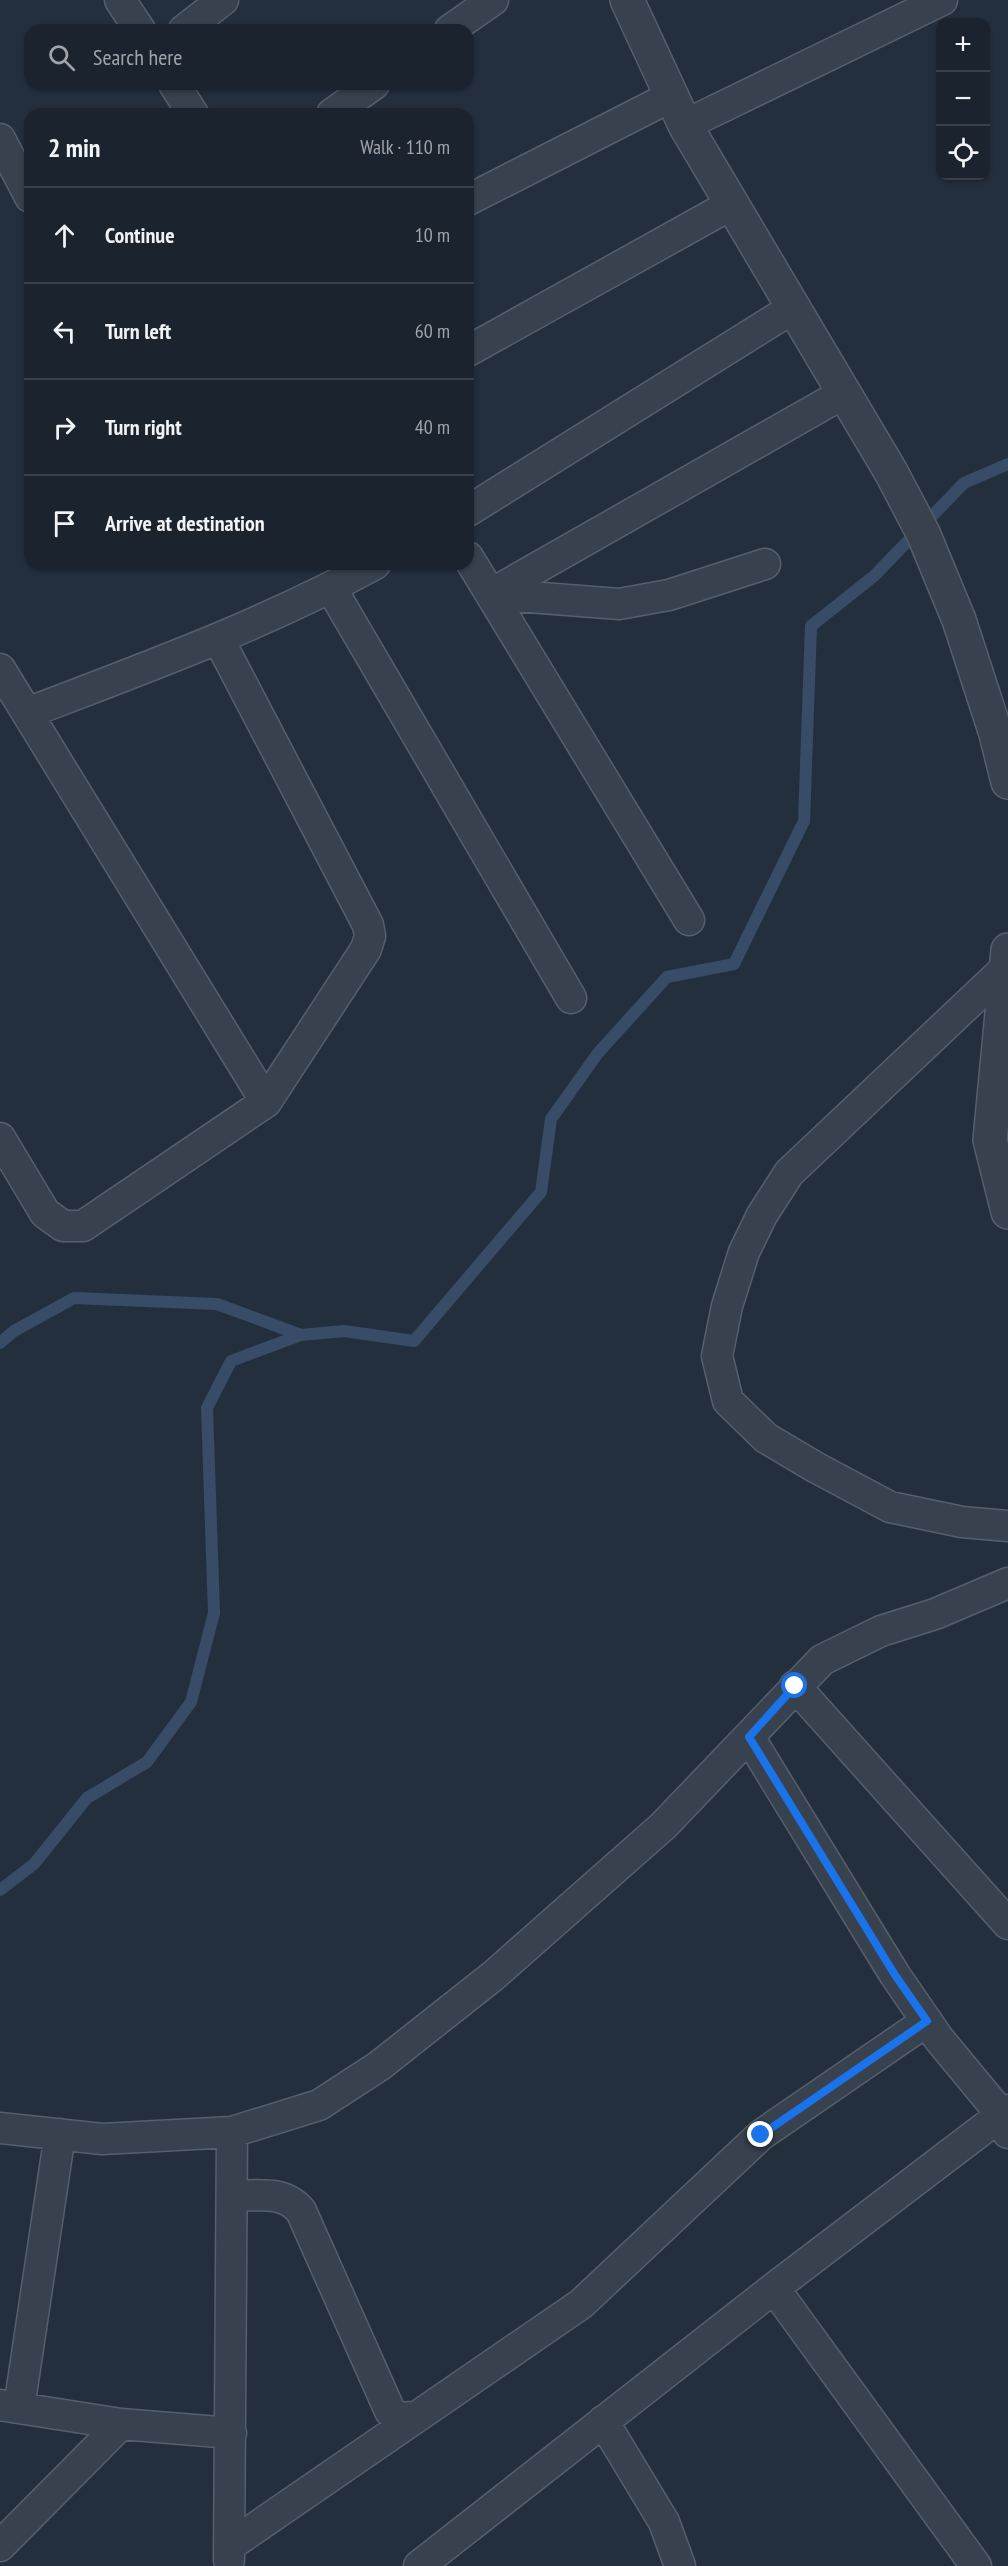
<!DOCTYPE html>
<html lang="en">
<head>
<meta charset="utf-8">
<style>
	:root { --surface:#1b232e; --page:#242b36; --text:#f1f3f6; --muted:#a0a4aa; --line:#39404a }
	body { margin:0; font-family:"PT Sans Narrow",sans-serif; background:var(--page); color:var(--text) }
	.controls { position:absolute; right:18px; top:18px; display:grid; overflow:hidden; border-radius:12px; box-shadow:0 2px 4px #0004 }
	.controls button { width:54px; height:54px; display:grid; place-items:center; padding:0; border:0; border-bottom:2px solid var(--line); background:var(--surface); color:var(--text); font:30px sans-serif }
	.stop { position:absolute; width:18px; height:18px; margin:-14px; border:4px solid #1a73e8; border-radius:50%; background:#fff }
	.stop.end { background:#1a73e8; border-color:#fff; box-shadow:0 2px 6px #0008 }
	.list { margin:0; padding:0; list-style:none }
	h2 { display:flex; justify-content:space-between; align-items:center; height:78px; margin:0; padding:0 24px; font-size:26px }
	h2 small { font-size:20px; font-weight:400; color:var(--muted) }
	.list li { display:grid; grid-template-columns:39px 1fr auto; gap:18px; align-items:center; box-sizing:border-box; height:96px; padding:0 24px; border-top:2px solid var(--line) }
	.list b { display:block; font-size:22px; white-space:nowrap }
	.list em { font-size:20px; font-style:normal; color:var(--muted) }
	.icon { flex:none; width:33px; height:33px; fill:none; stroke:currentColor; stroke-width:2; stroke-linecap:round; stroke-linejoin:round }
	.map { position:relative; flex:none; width:1008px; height:2566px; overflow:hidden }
	.search { position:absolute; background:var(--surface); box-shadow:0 2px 4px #0004; left:24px; top:24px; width:450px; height:66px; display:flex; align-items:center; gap:15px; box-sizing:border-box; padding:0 21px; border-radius:18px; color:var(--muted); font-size:22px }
	.panel { position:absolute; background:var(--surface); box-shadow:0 2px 4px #0004; left:24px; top:108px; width:450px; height:462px; border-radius:18px }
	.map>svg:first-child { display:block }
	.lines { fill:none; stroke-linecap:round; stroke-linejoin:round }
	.stream { stroke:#394c67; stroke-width:12 }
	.minor-casing { stroke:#565f6c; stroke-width:33 }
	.tertiary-casing { stroke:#565f6c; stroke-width:36 }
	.minor { stroke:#38414e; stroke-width:30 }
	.tertiary { stroke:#38414e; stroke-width:33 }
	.route { stroke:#1a73e8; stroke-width:8 }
</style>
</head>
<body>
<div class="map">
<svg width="1008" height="2566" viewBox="0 0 1008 2566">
	<rect width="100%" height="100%" fill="#242f3e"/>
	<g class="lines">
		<!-- stream -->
		<path class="stream" d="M0,1343L14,1331L74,1298L217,1304L301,1335
			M0,1890L34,1864L87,1798L147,1762L191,1702L214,1613L207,1408L231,1361L301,1335L344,1331L414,1341L541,1192L551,1119L598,1053L667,977L734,964L804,821L811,626L874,576L964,483L1008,464"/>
		<defs>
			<path id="minor" d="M120,0L140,30
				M184,30L223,0
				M450,30L493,0
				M174,84L193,114
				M332,114L374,84
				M685,125L942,0
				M0,139L30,197
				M468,200L672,96
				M468,351L732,204
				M468,511L793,308
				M468,557L689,920
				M331,588L571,998
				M491,594L844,393
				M491,594L619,604L669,595L765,564
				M0,669L266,1102
				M27,713C145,668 263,625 375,564
				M1005,969L789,1173L762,1215L744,1252L727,1306L717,1356L728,1401L766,1438L815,1467L890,1507L962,1522L1008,1526
				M0,1138L45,1213L63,1226H83L266,1102L366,949L370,936L368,925L219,640
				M795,1686L1008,1924
				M749,1737L895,1975L939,2039L1001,2114L1008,2133
				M0,2128L102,2139L232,2132L319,2105L379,2066L493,1976L663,1826L822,1660L881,1631L935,1614L1008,1583
				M232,2196C257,2196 284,2190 301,2211L390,2411L398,2418L414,2417
				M774,2288L976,2566
				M0,2405L121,2424L231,2433
				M19,2408L60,2134
				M603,2421L664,2522L680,2566
				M0,2546L121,2424
				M229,2546L581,2304L761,2135L927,2021
				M229,2560L232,2132
				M419,2566L774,2288L1008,2110"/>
			<path id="tertiary" d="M627,0L685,125L891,472L923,533L959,620L996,734L1008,782
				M1008,950L990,1140L1008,1212"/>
		</defs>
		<!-- minor casing -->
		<use href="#minor" class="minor-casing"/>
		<!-- tertiary casing -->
		<use href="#tertiary" class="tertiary-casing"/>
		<!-- minor -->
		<use href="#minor" class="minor"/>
		<!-- tertiary -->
		<use href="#tertiary" class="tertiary"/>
	</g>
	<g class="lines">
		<!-- route -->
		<path class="route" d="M761,2135L927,2021L895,1975L749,1737L795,1686"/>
	</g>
</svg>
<div class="controls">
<button>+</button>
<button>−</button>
<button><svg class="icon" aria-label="locate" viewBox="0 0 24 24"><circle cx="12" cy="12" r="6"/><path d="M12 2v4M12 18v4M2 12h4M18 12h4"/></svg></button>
</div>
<div class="stop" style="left:795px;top:1686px"></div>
<div class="stop end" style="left:761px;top:2135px"></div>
<div class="search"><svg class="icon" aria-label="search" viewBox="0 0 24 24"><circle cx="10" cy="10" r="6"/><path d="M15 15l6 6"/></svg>Search here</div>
<section class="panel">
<h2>2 min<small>Walk · 110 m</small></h2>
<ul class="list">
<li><svg class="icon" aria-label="ahead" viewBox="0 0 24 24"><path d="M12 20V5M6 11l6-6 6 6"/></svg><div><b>Continue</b></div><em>10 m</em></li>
<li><svg class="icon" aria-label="left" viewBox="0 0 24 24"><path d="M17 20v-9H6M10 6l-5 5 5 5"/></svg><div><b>Turn left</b></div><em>60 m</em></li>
<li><svg class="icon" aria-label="right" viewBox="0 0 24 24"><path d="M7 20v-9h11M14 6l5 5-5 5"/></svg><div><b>Turn right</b></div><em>40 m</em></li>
<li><svg class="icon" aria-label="arrive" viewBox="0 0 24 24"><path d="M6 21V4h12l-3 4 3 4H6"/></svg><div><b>Arrive at destination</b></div></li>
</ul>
</section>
</div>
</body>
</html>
